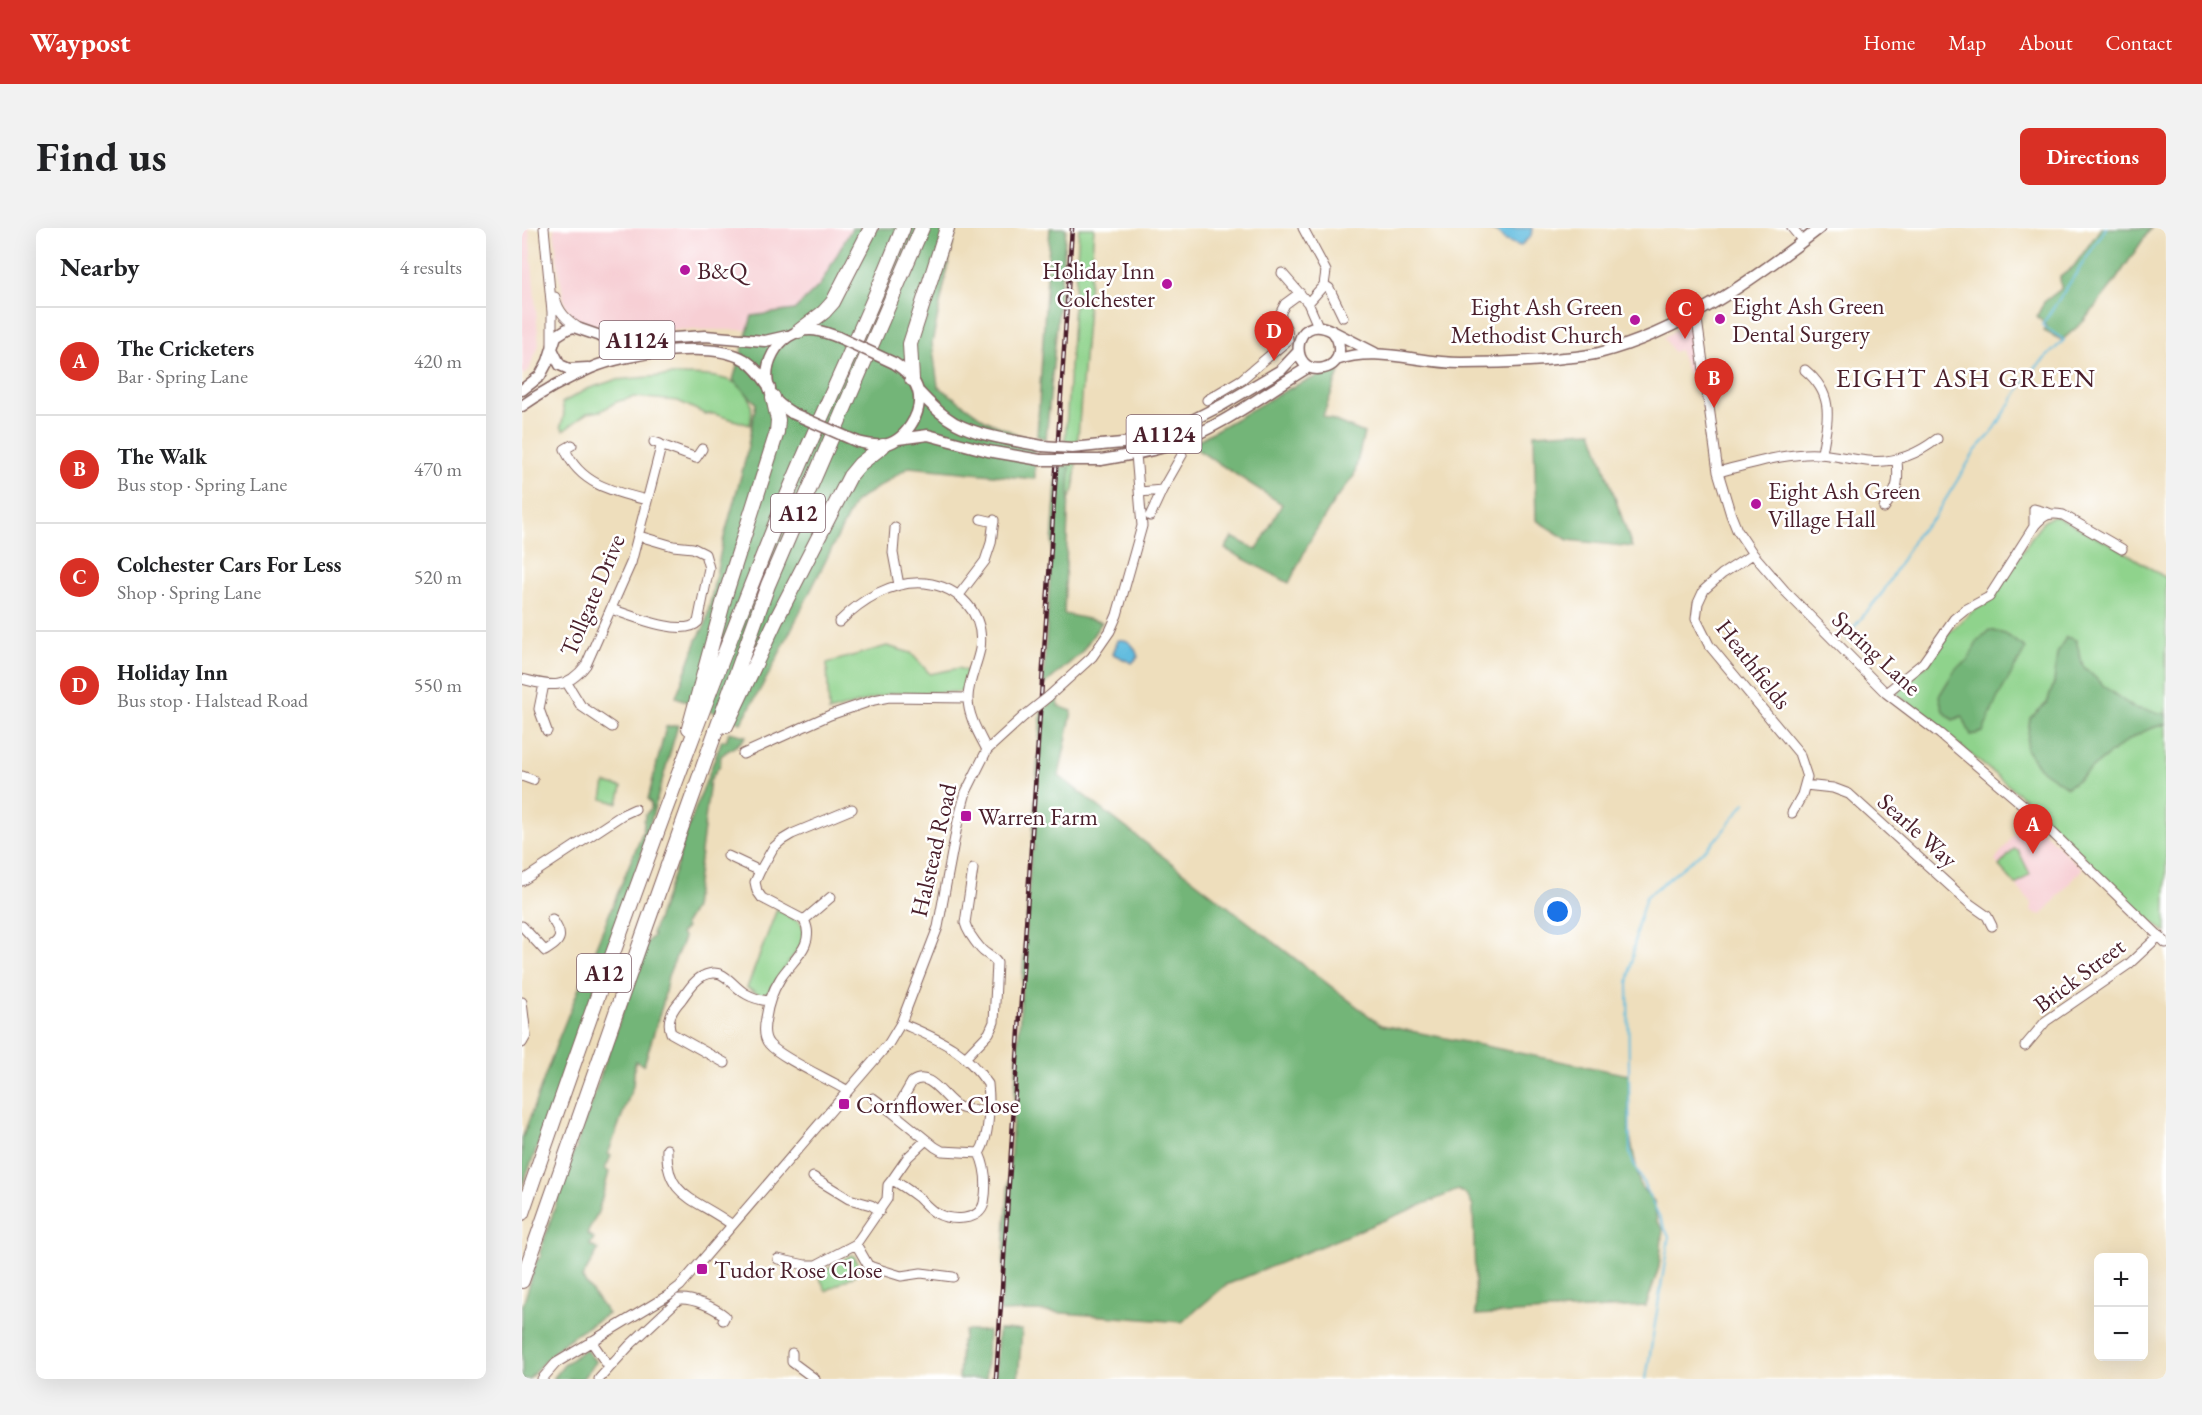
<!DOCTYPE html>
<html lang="en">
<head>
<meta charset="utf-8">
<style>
	:root { --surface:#fff; --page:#f2f2f2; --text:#202124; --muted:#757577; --line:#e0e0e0; --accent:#d93025 }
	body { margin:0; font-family:"EB Garamond",serif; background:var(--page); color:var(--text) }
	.controls { position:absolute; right:18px; bottom:18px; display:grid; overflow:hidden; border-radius:9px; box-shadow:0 6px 24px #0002 }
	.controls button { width:54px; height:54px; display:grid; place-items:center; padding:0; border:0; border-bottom:2px solid var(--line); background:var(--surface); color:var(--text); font:30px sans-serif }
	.you { position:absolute; left:1036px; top:684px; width:21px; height:21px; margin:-15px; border:4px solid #fff; border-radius:50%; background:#1a73e8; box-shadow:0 0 0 9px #1a73e833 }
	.badge { display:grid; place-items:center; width:39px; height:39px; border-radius:50%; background:var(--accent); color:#fff; font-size:20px; font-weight:700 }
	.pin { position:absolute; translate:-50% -50px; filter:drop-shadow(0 2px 3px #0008) }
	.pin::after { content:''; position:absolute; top:32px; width:21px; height:18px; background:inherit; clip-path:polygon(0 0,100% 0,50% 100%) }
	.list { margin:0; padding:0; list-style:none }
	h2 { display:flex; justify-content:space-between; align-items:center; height:78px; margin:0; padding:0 24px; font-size:26px }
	h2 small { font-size:20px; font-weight:400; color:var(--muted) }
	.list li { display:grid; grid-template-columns:39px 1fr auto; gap:18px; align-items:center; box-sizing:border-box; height:108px; padding:0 24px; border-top:2px solid var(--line) }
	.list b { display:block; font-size:22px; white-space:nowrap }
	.list p { margin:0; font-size:20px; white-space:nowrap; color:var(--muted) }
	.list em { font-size:20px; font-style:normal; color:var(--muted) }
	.map { position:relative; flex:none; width:1644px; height:1151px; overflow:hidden; border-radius:9px }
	header { display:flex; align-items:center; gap:36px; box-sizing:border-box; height:84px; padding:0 30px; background:var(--accent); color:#fff }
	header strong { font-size:28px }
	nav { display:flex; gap:33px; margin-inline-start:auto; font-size:21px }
	.intro { display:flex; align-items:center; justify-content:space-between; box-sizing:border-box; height:144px; padding:0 36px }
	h1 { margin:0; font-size:42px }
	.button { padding:15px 27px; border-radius:9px; background:var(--accent); color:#fff; font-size:21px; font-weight:700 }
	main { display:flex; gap:36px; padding:0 36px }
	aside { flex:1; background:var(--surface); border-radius:9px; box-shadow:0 6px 24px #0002 }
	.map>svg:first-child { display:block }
	.built { fill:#f7cfd4 }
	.green { fill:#8fd38c; stroke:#6c795c; stroke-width:1.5 }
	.forest { fill:#73b578; stroke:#5e6a52; stroke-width:1.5 }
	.water { fill:#61bcdf; stroke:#566e85; stroke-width:1.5 }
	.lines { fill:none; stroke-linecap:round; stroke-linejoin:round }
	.stream { stroke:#61bcdf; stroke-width:2 }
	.minor-casing { stroke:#83625e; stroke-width:11 }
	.major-casing { stroke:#83625e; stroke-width:13 }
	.highway-casing { stroke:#83625e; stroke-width:16 }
	.minor { stroke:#fff; stroke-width:9 }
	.major { stroke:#fff; stroke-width:10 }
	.highway { stroke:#fff; stroke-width:14 }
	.rail-casing { stroke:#4a1f2b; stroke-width:4.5 }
	.rail { stroke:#fff; stroke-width:2; stroke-dasharray:7; stroke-linecap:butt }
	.minor-bridge-casing { stroke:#83625e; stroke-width:11; stroke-linecap:butt }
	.major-bridge-casing { stroke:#83625e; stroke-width:13; stroke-linecap:butt }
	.minor-bridge { stroke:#fff; stroke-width:9 }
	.major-bridge { stroke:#fff; stroke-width:10 }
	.poi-dot { fill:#b5179e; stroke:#fff; stroke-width:2 }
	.labels { text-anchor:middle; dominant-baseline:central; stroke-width:5; stroke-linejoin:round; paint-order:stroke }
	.shield { fill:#fff; stroke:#80626b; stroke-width:1.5 }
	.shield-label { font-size:22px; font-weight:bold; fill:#4a1f2b }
	.poi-label { font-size:24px; fill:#4a1f2b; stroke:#fff; text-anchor:start }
	.street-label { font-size:24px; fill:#4a1f2b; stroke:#fff }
	.quarter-label { font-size:27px; letter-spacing:1.5px; fill:#4a1f2b; stroke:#fff }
</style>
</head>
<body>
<header>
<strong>Waypost</strong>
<nav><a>Home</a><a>Map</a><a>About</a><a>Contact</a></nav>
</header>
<div class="intro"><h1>Find us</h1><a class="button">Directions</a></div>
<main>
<aside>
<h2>Nearby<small>4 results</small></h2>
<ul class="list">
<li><span class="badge">A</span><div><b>The Cricketers</b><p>Bar · Spring Lane</p></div><em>420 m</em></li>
<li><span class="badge">B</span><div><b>The Walk</b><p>Bus stop · Spring Lane</p></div><em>470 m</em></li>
<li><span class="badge">C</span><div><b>Colchester Cars For Less</b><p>Shop · Spring Lane</p></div><em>520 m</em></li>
<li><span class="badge">D</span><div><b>Holiday Inn</b><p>Bus stop · Halstead Road</p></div><em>550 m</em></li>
</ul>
</aside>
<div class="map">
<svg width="1644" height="1151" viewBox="0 0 1644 1151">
	<rect width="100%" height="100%" fill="#fff"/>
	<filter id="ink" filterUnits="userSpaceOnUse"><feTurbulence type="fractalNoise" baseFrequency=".0167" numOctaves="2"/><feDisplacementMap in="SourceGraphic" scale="12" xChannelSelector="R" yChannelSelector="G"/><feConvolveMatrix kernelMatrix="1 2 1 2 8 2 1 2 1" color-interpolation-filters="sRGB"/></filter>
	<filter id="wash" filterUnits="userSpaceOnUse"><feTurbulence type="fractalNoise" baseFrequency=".008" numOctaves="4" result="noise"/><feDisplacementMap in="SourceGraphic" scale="24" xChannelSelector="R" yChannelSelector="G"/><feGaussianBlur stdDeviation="1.35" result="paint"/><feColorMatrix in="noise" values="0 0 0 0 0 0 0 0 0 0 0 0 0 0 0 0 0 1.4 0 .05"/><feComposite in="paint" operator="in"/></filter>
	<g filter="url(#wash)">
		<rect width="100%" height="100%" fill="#eedebc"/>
		<!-- built -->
		<path class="built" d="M0,0H7L17,117L7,142L0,148Z
			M32,0H330L298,57L272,83L230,88L226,102L85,101L52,90L43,77L36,40Z
			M1163,97L1169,102L1175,143L1166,146L1157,122L1151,124L1142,109Z
			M1505,588L1560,641L1520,687L1509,684L1510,676L1473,633Z"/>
		<!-- green -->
		<path class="green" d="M557,0H572L552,261L538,291Z
			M151,147C186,147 240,145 228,197L192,186H183L156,173L112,169L94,174L79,183L65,185L44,201L41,202L39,198L42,186L40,175L65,161L93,152Z
			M1532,287L1595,319L1644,350V705L1601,669L1514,580L1376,467V461L1408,434L1423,408L1452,382L1470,372L1509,310L1521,294Z
			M365,418L389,425L408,446L437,440L447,444L444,464L370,465L307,484L305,435Z
			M83,555L100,559L96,575L80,571Z
			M1492,621L1496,622L1508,646L1494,657L1477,638Z
			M255,681L277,694L281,700L282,712L247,763L241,768L225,760Z
			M329,1027L332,1028L341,1043L304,1063L296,1046Z"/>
		<!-- forest -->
		<path class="forest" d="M330,0H434L410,115L416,158L463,192L512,214L513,251L387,239L333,274L247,446L219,495L154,469L175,412L184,395L200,317L223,233L234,175L211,152L230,88L272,82L298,57Z
			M528,0H544L524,211L515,208Z
			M1579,0H1629L1591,56L1561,94L1540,112L1522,103L1525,99L1515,88L1522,74L1539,61L1538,49L1552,38Z
			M818,142L801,188L842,205L832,248L813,272L791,307L767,355L703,321L710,309L735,322L760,276L668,217C688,205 709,194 729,182C762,163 781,151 818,142Z
			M1070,203L1110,319L1046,312L1014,292L1012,206Z
			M535,239H548L542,386L580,394L559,425L521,458Z
			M1467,402L1483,406L1504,420L1475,471L1461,504L1449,507L1440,488L1431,492L1421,483L1417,468L1434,440L1446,432L1455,414Z
			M1544,409L1554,412L1561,438L1584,460L1612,480L1644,486V496C1603,505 1578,537 1545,559L1517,540L1504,521L1508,490L1525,475L1532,455L1535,426Z
			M536,469V478L550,483L537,548L859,797L1107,847V903L1118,958L1132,973L1135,993L1141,1001L1137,1039L1124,1078L954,1087L951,979L945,967L936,962L704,1057L660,1094L514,1083L478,1084L509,622H512L513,618L510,617L519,484Z
			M156,497L118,631L35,869L0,958V911L36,812L121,603L123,587L129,581V575L126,571L144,499Z
			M207,504L224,508C215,520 210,518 199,528L198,537L188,552L172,680L162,697L164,700L158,706L162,710L146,748L141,775L122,837L113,833L111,858L86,926L89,928L83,941L87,944L76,984L65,1006L72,1010L68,1017L76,1022L60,1050L86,1086C52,1106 32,1119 7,1151H0V1080L15,1032L19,1029L18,1024L51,925L55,921L54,918L91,812L94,809L93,806L125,714L132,707L130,706L155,637L161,613L200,512L204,513Z
			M476,1102H500L496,1151H473Z
			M443,1103H466L464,1151H437L439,1114L441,1113Z
			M63,1121L74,1134L60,1151H31L42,1137Z"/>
		<!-- water -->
		<path class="water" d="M964,0H1010L1009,8L998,18L982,12L976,5Z
			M596,412C607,410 613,419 616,429L610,435L591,426Z"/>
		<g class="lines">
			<!-- stream -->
			<path class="stream" d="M1325,412L1328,404L1361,364L1395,306L1412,290L1454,222L1470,205L1507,146L1542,112L1520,97L1584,0
				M1124,1151L1147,1009L1108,927L1106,756L1115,699L1124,669L1185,620L1198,607L1223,575"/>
		</g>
	</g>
	<g filter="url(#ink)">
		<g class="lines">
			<defs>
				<path id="minor" d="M22,0L30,84V117
					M781,0L804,43L802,57L786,75
					M1270,0L1281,13
					M760,45L786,75L796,98
					M802,57L807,60L821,89
					M33,69C36,84 45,92 58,101
					M1174,84L1196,244L1209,287L1215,302L1231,326L1263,363L1364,465L1418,506L1507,582L1644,715
					M1283,142C1313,167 1306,190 1300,225
					M685,172L720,151L766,112L765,102L758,86L763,76L778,65
					M50,217L43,221C57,256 92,264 125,272
					M139,217L174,230L180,221
					M1196,244C1225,237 1253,228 1283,226C1302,224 1319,230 1338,232C1367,237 1392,229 1415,211
					M618,264L640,262L660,227
					M1362,280C1376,260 1377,256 1375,232
					M628,288L640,262
					M459,291L472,294
					M1512,298V281L1527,285
					M373,300L371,325L377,357
					M1231,326L1200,346L1182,362L1176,375L1174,391L1187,417L1277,525L1285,549L1280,567L1270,585
					M437,367L463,333L469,315L472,292
					M89,381C108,387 161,410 176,394L187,340L183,326L171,320L151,318L117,308
					M317,394C339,372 370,352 403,355C437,359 463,385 458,421C455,437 446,454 446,470C446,489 457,506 465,522
					M0,451C28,458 44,463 64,437L109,335L139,219L138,216L132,214
					M45,455L59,478L90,499
					M22,456L17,481L25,503
					M1364,465L1401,435L1432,391L1443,382L1467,369L1513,297C1522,287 1527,284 1541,287L1600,321
					M526,469L570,429L588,403L595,387L620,298L614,226
					M221,526L308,487L352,472L367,469L446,470
					M0,548L11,552
					M1283,557L1311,560L1327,566L1448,676L1465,688L1470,698
					M206,628L238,643
					M0,653L100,587L113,581
					M282,692L309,669
					M0,698L23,723C41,712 41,708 30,691
					M0,774L4,808L0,815
					M1503,818L1524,793L1607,736L1636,709
					M444,829L467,805L472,794L475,735C471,728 464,727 459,721C454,715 445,703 443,695L451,641
					M203,835L149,805C144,792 150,782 159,772C165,764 172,752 181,748C202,737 209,758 224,766C231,770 239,772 246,773
					M326,863C308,852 259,830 247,816C241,809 242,799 244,790C246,776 250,764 258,751C269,733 295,717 282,692L240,670L235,663L233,654L238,643L251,620L260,612L270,606L330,581
					M351,870L370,884L413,919L420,923L457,925C468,910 468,874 466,856C441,820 417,812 379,795
					M370,884L378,875L390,854C409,841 422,872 437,879C445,883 457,882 466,882
					M145,921C143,971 177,971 210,997
					M291,949L327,971L349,977L358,983
					M370,952C380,957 388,963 397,970C402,975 408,982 414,985C428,993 458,994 462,975C465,958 465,942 457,925
					M334,1016L346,1037L350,1039L379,1048L399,1045L431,1049
					M256,1031L283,1037H294L334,1016L365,971L366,957L370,952L386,929L403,913
					M69,1113L87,1139
					M270,1125V1134L293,1151
					M20,1151L34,1135L145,1068L158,1058L367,815L379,795L416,699L436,593L444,564L465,522L501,489
					M77,1151L108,1117L157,1071C171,1070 192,1079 203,1088L201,1092"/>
				<path id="major" d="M810,103C820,114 821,136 802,140C765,149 769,82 810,103L853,125
					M30,121L38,137L47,141L66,140
					M814,132C856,117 898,136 941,135C975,135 1007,134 1041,130C1053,129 1066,128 1077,125C1159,104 1232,51 1298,0
					M0,162L18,148L26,133L34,108L45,101L52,99L78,108L106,113L183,108L243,113L265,108
					M397,164C408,176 419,187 433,195C459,209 492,212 520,218
					M0,178C21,163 46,150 69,140C103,125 191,112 223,132C234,139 241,150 248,160
					M270,185C264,181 256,176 252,170C233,143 256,101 289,102C298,102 307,106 316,109
					M376,211L406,207L466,223L518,232
					M336,214C344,216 352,218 360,217C382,215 402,185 396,163C393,151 383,142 372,135
					M579,217L611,214L643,206L700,177L759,142L776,124
					M579,232C603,228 628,224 651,216C700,199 743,165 787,139"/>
				<path id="highway" d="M277,103L302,84L311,74L349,0
					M390,151L388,116L425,0
					M204,498L255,390L328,248L338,236L361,218
					M167,500L203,368L255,204L256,192L251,169
					M0,985C79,754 162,524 253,297C293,197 342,101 381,0
					M0,1053L125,696L246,357L400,0"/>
			</defs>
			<!-- minor casing -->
			<use href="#minor" class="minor-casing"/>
			<!-- major casing -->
			<use href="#major" class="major-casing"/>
			<!-- highway casing -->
			<use href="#highway" class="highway-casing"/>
			<!-- minor -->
			<use href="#minor" class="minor"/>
			<!-- major -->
			<use href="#major" class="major"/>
			<!-- highway -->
			<use href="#highway" class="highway"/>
			<defs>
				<path id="rail" d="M474,1151L550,0"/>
			</defs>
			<!-- rail casing -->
			<use href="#rail" class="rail-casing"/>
			<!-- rail -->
			<use href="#rail" class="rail"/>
			<defs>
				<path id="minor-bridge" d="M501,489L526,469"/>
				<path id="major-bridge" d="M316,109L372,135
					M270,185L336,214
					M520,218L550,220L579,217
					M518,232H579"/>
			</defs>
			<!-- minor-bridge casing -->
			<use href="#minor-bridge" class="minor-bridge-casing"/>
			<!-- major-bridge casing -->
			<use href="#major-bridge" class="major-bridge-casing"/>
			<!-- minor-bridge -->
			<use href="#minor-bridge" class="minor-bridge"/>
			<!-- major-bridge -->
			<use href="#major-bridge" class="major-bridge"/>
		</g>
	</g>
	<!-- markers -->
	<g class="poi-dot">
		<circle cx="163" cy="42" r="6"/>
		<circle cx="645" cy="56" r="6"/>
		<circle cx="1198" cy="91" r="6"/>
		<circle cx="1113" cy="92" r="6"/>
		<circle cx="1234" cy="276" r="6"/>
		<rect x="438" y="582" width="12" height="12" rx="3"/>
		<rect x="316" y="870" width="12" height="12" rx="3"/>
		<rect x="174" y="1035" width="12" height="12" rx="3"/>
	</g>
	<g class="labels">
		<!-- shield labels -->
		<g class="shield">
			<rect x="77.5" y="93" width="75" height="38" rx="4.5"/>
			<rect x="604.5" y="187" width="75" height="38" rx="4.5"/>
			<rect x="249" y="266" width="54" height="38" rx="4.5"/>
			<rect x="55" y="726" width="54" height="38" rx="4.5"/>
		</g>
		<g class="shield-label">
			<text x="115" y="112">A1124</text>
			<text x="642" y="206">A1124</text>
			<text x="276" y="285">A12</text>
			<text x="82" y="745">A12</text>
		</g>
		<!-- poi labels -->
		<g class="poi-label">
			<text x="175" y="42">B&amp;Q</text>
			<text x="633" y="42" text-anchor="end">Holiday Inn<tspan x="633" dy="28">Colchester</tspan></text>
			<text x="1210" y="77">Eight Ash Green<tspan x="1210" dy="28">Dental Surgery</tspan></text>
			<text x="1101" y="78" text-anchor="end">Eight Ash Green<tspan x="1101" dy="28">Methodist Church</tspan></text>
			<text x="1246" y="262">Eight Ash Green<tspan x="1246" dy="28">Village Hall</tspan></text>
			<text x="456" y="588">Warren Farm</text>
			<text x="334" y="876">Cornflower Close</text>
			<text x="192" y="1041">Tudor Rose Close</text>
		</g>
		<!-- street labels -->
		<g class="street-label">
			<text transform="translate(70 367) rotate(-67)">Tollgate Drive</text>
			<text transform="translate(1355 425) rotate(43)">Spring Lane</text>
			<text transform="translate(1232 436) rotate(52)">Heathfields</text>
			<text transform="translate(1396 602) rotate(42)">Searle Way</text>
			<text transform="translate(411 622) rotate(-77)">Halstead Road</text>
			<text transform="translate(1557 747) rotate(-37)">Brick Street</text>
		</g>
		<!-- quarter labels -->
		<g class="quarter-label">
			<text x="1444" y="149">EIGHT ASH GREEN</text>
		</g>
	</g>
</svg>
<div class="controls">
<button>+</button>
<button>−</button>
</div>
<div class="you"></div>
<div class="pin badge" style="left:1511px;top:626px">A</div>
<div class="pin badge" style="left:1192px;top:180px">B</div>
<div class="pin badge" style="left:1163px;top:111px">C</div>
<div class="pin badge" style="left:752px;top:133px">D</div>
</div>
</main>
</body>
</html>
